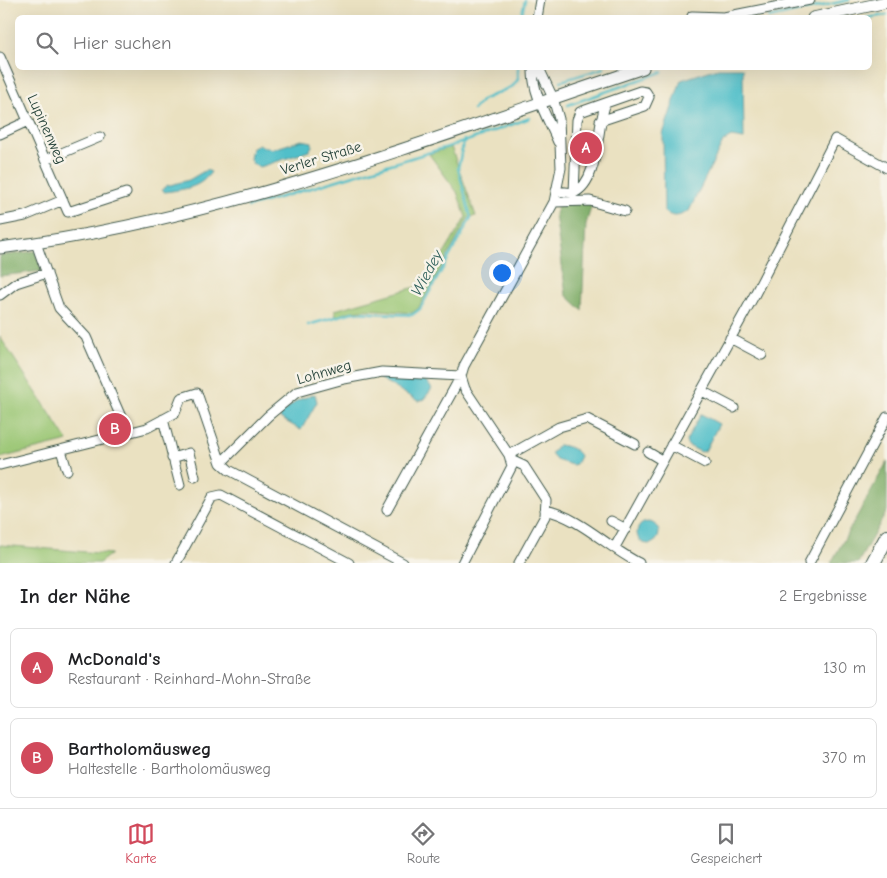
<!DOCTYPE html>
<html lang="de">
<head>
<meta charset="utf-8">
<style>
	:root { --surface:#fff; --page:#f6f6f6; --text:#202124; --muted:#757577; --line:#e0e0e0; --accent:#d1495b }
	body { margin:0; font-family:"Comic Neue",sans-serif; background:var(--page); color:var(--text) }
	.you { position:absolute; left:501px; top:272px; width:18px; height:18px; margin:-12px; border:4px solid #fff; border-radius:50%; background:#1a73e8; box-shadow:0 0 0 8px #1a73e833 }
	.badge { display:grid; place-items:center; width:32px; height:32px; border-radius:50%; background:var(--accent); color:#fff; font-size:16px; font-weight:700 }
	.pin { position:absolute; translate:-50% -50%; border:2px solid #fff; box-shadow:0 1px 5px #0006 }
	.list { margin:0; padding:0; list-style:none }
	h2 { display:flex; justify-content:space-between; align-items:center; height:65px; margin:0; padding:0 20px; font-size:21px }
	h2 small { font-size:16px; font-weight:400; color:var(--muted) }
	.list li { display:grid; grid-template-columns:32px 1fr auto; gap:15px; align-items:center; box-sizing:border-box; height:80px; margin:0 10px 10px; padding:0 10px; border:1px solid var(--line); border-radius:8px }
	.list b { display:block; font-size:19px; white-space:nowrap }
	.list p { margin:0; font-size:16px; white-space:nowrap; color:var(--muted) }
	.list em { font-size:16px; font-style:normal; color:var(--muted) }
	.icon { flex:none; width:28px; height:28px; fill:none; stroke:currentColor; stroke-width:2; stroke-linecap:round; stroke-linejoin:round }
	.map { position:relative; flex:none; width:887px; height:563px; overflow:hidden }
	.search { position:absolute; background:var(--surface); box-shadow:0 5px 20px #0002; left:15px; right:15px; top:15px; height:55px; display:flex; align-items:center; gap:12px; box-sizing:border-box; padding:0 18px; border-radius:8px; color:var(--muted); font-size:19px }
	.sheet { height:245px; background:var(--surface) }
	nav { display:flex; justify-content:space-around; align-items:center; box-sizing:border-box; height:70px; border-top:1px solid var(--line); background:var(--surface); font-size:14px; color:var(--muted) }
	nav a { display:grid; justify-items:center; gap:2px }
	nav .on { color:var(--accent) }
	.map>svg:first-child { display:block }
	.green { fill:#9ac673; stroke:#5c8254 }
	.forest { fill:#7bab65; stroke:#4d744c }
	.water { fill:#51bfc9; stroke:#387e7e }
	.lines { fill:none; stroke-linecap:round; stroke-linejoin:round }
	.stream { stroke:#51bfc9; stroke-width:2.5 }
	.minor-casing { stroke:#3d5649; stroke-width:11 }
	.major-casing { stroke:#3d5649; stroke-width:13 }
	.highway-casing { stroke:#3d5649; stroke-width:16 }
	.minor { stroke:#fff; stroke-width:9 }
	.major { stroke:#fff; stroke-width:11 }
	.highway { stroke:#fff; stroke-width:14 }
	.labels { text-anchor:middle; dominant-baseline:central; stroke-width:5; stroke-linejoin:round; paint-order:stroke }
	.street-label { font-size:15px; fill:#1f3d34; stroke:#f7f3e8 }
	.water-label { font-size:16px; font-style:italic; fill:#2c5e59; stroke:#f7f3e8 }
</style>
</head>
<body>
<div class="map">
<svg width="887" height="563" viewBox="0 0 887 563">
	<rect width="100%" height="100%" fill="#f7f3e8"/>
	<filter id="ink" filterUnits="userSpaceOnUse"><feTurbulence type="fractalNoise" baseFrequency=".02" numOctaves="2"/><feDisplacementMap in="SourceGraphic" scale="10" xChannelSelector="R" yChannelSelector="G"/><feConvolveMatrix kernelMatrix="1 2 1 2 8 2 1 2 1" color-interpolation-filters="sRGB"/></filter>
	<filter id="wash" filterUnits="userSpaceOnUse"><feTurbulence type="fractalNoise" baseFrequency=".0096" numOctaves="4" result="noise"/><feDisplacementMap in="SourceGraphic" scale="20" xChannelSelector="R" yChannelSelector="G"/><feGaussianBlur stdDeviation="1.12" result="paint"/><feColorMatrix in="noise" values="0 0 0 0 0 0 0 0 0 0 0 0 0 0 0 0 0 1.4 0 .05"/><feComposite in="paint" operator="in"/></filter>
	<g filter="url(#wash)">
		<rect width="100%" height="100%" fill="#eae1c1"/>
		<!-- green -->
		<path class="green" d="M451,147L476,216L469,217L418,309L412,313C387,311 358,305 336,317L335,310L426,284L466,217L457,192L429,154Z
			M0,337L68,441L0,458Z
			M0,545L111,554L99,563H0Z"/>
		<!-- forest -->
		<path class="forest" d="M594,198L586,224L582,310L566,295L555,214L560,199Z
			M35,251L42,271L0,276V256Z
			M887,462V511L858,563H831Z"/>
		<!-- water -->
		<path class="water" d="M718,68H743L744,139L731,137L723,142L689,211C680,216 673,219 664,211L663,134L681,80Z
			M302,140L312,142V146L309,151L260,167L253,164L250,159L252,149L258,145L273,149Z
			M206,170L211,172C199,189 184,189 165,192L162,190L166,186L189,180Z
			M377,377L426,381L432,389L423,400L418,401Z
			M315,394L317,402L301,430L280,418V414L298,400Z
			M701,414L719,424L705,451L701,452L687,445L686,441Z
			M558,445C567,446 576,448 580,456L576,464L572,465L556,460L551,454Z
			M637 533a11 11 0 1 1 22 0a11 11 0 1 1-22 0Z"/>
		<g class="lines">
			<!-- stream -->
			<path class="stream" d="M521,18L525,0
				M769,18L849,0
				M866,18L887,15
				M561,81L604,68
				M568,105L662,72
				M473,110L482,100L513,86L518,79V68
				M248,207L464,142L530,118
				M308,325L353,312L412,315L420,309L471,218L458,168L464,140"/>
		</g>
	</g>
	<g filter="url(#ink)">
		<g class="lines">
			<defs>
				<path id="minor" d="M692,16L724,17L810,0
					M537,18L540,0
					M0,57L68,212L126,193
					M533,68C532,93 548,119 558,142
					M0,134L28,121
					M45,160L100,137
					M556,191L574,193C600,181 596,127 606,103
					M574,193L577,120L580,112L640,91L646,92L649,97L645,106L600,121
					M554,202L590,201L625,211
					M0,221L25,216L63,200
					M36,243L59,308L86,337L128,433
					M0,295L16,283L47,273
					M730,338L762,355
					M702,391L734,408
					M163,419L180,485
					M671,445L705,463
					M61,450L67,470
					M648,452L663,461
					M509,455L559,427L587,419L635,444
					M172,458L189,453L195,477
					M511,460L524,466L546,500L545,516L519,563
					M221,463L268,416L297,392L344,379L382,372L461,376
					M0,465L147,428L175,413L181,398L197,393L221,463L229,470L403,563
					M387,510L461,376
					M545,510C580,517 608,548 639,563
					M611,521L626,529
					M615,547L755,294L835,139L887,168
					M176,563L212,497L221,495L349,563
					M462,563L512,466L509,455L465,389L461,376L464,366L554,202L561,168L559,119L553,98L539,68
					M809,563L887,417"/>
				<path id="major" d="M813,18L887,2
					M0,248C222,220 432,138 643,68"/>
				<path id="highway" d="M873,563L887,537"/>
			</defs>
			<!-- minor casing -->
			<use href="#minor" class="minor-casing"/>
			<!-- major casing -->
			<use href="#major" class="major-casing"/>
			<!-- highway casing -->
			<use href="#highway" class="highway-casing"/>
			<!-- minor -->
			<use href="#minor" class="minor"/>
			<!-- major -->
			<use href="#major" class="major"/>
			<!-- highway -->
			<use href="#highway" class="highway"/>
		</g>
	</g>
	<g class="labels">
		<!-- street labels -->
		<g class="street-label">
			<text transform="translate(47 129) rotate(66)">Lupinenweg</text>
			<text transform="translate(321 158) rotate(-17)">Verler Straße</text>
			<text transform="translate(324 372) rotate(-16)">Lohnweg</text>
		</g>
		<!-- water labels -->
		<g class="water-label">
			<text transform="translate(427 273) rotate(-61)">Wiedey</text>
		</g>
	</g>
</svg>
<div class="you"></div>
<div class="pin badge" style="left:586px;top:148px">A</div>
<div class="pin badge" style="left:115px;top:429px">B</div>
<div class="search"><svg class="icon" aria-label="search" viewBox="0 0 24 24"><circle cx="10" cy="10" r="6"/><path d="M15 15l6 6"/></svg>Hier suchen</div>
</div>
<section class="sheet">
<h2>In der Nähe<small>2 Ergebnisse</small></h2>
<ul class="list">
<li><span class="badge">A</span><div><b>McDonald's</b><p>Restaurant · Reinhard-Mohn-Straße</p></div><em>130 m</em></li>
<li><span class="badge">B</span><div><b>Bartholomäusweg</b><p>Haltestelle · Bartholomäusweg</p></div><em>370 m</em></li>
</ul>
</section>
<nav>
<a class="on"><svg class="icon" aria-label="map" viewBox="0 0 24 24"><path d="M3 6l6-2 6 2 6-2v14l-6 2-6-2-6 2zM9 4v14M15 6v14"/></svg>Karte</a>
<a><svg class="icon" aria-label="directions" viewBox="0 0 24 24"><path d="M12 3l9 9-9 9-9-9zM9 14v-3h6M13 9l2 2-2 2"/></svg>Route</a>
<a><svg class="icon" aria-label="saved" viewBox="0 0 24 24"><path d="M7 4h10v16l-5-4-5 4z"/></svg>Gespeichert</a>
</nav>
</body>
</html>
